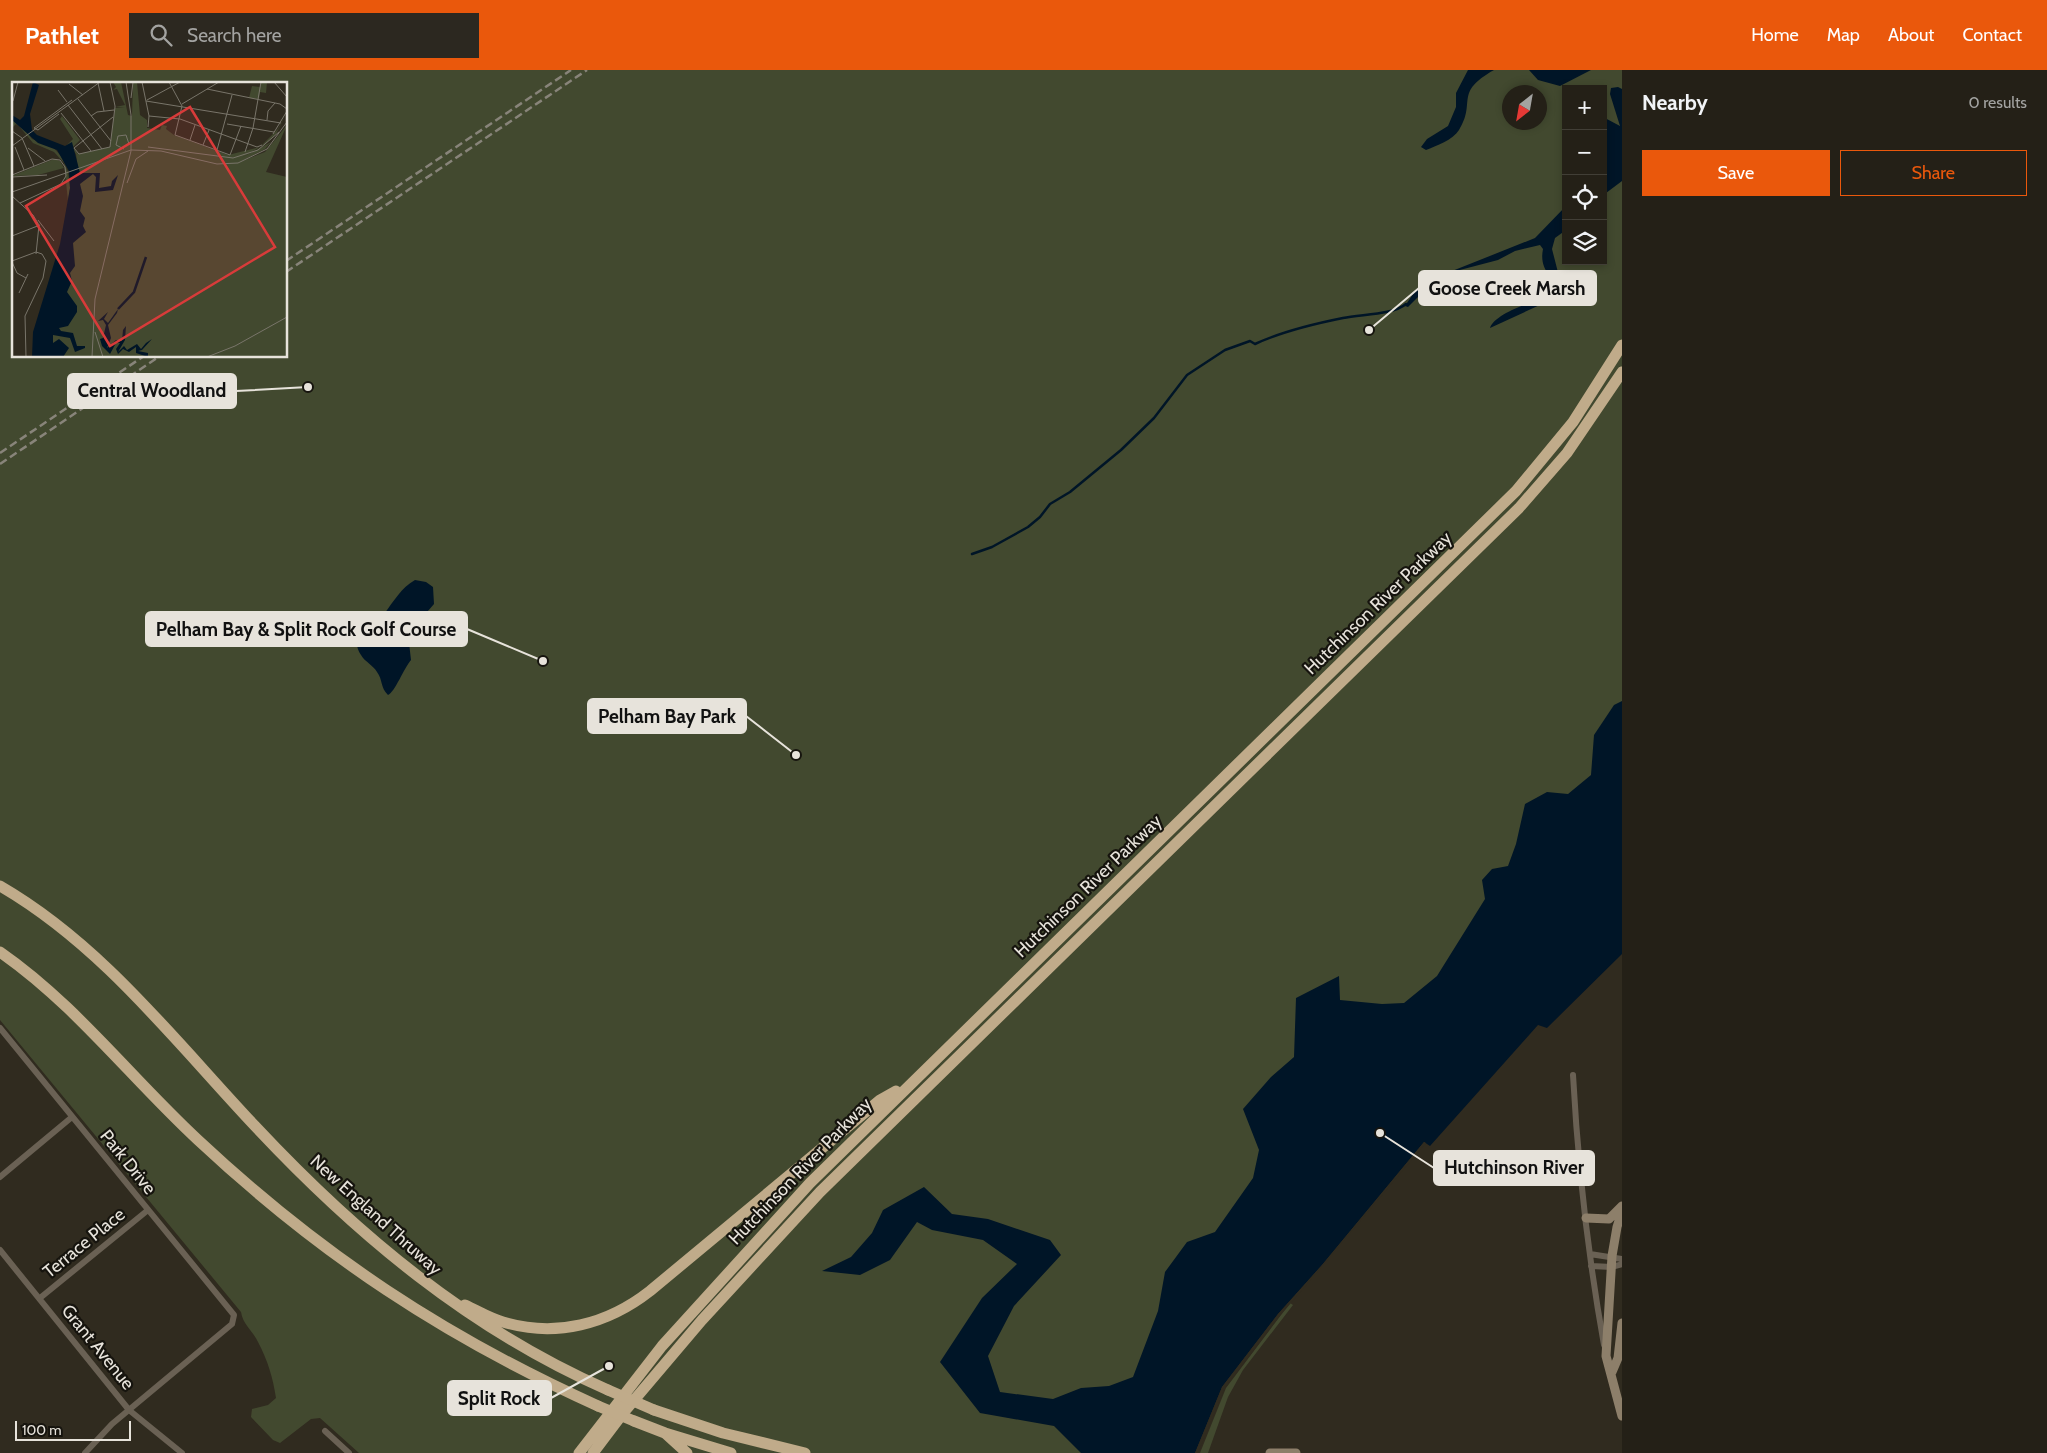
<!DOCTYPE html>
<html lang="en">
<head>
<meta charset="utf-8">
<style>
	:root { --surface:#242017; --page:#2c2820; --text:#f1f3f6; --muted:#a3a3a1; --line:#413e36; --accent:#ea580c }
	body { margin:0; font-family:Cabin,sans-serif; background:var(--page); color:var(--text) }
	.controls { position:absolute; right:15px; top:15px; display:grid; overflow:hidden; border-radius:0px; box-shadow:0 2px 8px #0003 }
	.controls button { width:45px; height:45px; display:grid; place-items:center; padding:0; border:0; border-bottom:1px solid var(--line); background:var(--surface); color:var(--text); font:25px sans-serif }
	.compass { position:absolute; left:1502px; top:15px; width:45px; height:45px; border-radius:50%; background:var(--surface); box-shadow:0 2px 8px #0003; rotate:211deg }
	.scale { position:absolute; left:15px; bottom:12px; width:116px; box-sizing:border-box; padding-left:5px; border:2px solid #e7e3db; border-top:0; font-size:14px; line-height:18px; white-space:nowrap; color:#e7e3db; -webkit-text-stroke:4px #16140e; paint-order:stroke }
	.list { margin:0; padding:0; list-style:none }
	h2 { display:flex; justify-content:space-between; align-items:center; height:65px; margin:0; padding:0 20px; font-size:21px }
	h2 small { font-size:16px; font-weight:400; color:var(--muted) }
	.actions { display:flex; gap:10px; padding:15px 20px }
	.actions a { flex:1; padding:11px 0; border:1px solid var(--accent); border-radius:0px; text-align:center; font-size:18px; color:var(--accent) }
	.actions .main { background:var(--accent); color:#fff }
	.icon { flex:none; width:28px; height:28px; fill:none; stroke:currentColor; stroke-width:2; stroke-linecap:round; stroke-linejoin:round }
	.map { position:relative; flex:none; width:1622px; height:1383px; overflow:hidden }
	header { display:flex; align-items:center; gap:30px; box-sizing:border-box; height:70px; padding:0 25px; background:var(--accent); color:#fff }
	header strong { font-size:24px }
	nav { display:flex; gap:28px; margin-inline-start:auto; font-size:18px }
	.search { width:350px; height:45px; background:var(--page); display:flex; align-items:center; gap:12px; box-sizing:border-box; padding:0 18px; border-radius:0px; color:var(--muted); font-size:19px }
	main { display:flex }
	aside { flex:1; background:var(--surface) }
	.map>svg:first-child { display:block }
	.green { fill:#42492f; fill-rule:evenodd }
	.water { fill:#001527 }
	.pier { fill:#302b1f }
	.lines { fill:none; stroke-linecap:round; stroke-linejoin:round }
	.stream { stroke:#001527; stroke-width:2.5 }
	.street { stroke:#6a6154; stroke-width:6 }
	.secondary { stroke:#8d7f6a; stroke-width:9 }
	.highway { stroke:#c0ab8a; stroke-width:11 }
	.rail { stroke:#88847a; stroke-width:2.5; stroke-dasharray:8 4; stroke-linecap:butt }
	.highway-bridge { stroke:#c0ab8a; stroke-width:11 }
	.labels { text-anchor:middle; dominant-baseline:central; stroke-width:4.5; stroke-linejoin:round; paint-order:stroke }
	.street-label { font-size:18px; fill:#e7e3db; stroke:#16140e }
	.inset-river { fill:none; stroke:#001527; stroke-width:2.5 }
	.inset-road { fill:none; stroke:#79756a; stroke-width:1 }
	.view { fill:#d83b3a; fill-opacity:0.15; stroke:#d83b3a; stroke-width:2.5 }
	.inset-edge { fill:none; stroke:#e7e3db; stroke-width:2.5 }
	.leader { fill:none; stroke:#e7e3db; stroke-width:2 }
	.callout-dot { fill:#e7e3db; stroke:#16140e; stroke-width:2 }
	.callout { fill:#e7e3db; stroke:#e7e3db; stroke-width:2 }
	.callout-label { font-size:19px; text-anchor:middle; font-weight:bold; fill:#111 }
</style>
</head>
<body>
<header>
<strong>Pathlet</strong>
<div class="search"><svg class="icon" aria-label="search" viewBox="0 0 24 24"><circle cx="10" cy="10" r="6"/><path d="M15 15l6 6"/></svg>Search here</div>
<nav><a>Home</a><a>Map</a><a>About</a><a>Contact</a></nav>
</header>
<main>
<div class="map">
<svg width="1622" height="1383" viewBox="0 0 1622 1383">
	<rect width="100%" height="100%" fill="#302b1f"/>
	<!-- green -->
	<path class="green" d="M0,0H1622V720L1094,1383H359L320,1348L311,1349L280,1373L273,1370L251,1347L252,1339L268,1335L276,1328C273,1308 268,1291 258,1272C253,1261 243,1255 241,1242L0,950ZM14,14H286V286H14ZM1566,19H1603V191H1566ZM1510,22H1540V52H1510Z
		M1290,1233L1293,1235L1243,1300L1228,1327L1208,1383H1200L1226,1318Z"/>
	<!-- water -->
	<path class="water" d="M1468,0H1494C1453,23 1477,32 1459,60C1453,70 1436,76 1426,80L1421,77L1427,69L1448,56L1456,37V23Z
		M1529,0H1591L1560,16L1538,10Z
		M1618,17L1622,19V111L1606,123L1603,132V47L1620,56L1610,24L1611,18Z
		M1566,136V160L1555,168L1552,179L1562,218L1567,222L1597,232L1555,228L1490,258C1496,242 1535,232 1550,224C1559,206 1538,204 1543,179L1540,175L1515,181L1498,190L1456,201L1430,215L1408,237L1405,236L1415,221L1427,211L1535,168Z
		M415,510L426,512L433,517L434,534L408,564L411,590C404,598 395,622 388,625C380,617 383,610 377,602C373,595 365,592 361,585C347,564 373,557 384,544C394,531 401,518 415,510Z
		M1622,631V884L1547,958L1538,955L1430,1076L1424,1072L1322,1195L1278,1244L1222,1317L1195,1383H1081L1054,1356L980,1343L940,1292L982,1228L1017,1194L983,1170L932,1160L917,1152L890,1190L860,1205L822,1201L851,1187L872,1163L883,1140L924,1117L952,1144L988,1149L1050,1170L1061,1185L1014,1236L988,1286L1000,1322L1053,1329L1081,1318L1109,1316L1133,1307L1158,1241L1165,1202L1187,1172L1215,1162L1253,1108L1259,1080L1243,1039L1271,1007L1294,987L1296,928L1339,906L1340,930L1382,934L1404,933L1437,906L1485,829L1482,810L1492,799L1508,796L1516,774L1525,734L1547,722L1568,724L1591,705L1594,665L1614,635Z"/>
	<!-- pier -->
	<path class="pier" d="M1424,1072L1426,1073L1280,1246L1225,1318L1198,1383H1195L1222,1317L1278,1244L1322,1195Z"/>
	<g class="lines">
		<!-- stream -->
		<path class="stream" d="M972,484L992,477L1028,457L1040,447L1050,434L1070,422L1121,380L1154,348L1187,305L1225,280L1250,271L1255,274C1283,261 1313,254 1343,248C1361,244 1393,245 1406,234"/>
		<!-- street -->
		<path class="street" d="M0,958L234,1245L232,1254L112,1354L85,1383
			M1573,1005C1578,1096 1588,1186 1604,1275
			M0,1107L72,1047
			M0,1180L129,1340L182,1383
			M1590,1184L1622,1189
			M1591,1196L1612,1197L1622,1194
			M40,1228L148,1140
			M325,1361L349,1383"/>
		<!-- secondary -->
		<path class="secondary" d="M1622,1141L1617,1157L1612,1186L1606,1286L1622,1346
			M1586,1148L1609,1149L1622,1136
			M1612,1302L1618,1288L1622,1253
			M1270,1383H1296"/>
		<!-- highway -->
		<path class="highway" d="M0,816C102,875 175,971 255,1056C357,1165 471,1260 608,1320
			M0,882C75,934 131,1008 198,1070C321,1185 445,1267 598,1336
			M465,1235C478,1241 489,1248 503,1252C556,1268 608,1254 650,1221L880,1030L896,1021
			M654,1340L723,1363L805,1383
			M634,1351L665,1363L731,1383
			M666,1364L687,1383
			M579,1383L662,1276L810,1113L1516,421L1573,352L1622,275
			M593,1383L624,1342L702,1250L820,1122L1519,438L1567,383L1622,302"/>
		<!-- rail -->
		<path class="rail" d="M286,191L571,0
			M286,202L587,0
			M0,383L144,286
			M0,394L160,286"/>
		<!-- highway-bridge -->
		<path class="highway-bridge" d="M608,1320L654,1340
			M598,1336L634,1351"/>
	</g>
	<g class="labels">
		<!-- street labels -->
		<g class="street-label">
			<text transform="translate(1378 533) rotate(-44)">Hutchinson River Parkway</text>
			<text transform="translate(1088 816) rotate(-44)">Hutchinson River Parkway</text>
			<text transform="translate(128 1092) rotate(51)">Park Drive</text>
			<text transform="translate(800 1101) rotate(-46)">Hutchinson River Parkway</text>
			<text transform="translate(376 1145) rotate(42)">New England Thruway</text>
			<text transform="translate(84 1173) rotate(-39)">Terrace Place</text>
			<text transform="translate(98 1277) rotate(51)">Grant Avenue</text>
		</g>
	</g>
	<!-- overview -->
	<g transform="translate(12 12)">
		<rect width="275" height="275" fill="#302b1f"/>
		<path d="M101,0H109L116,33L120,34L121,0H125L128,33L135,38V46L148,48L150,43L155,44L154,47L162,53L216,73L248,65L266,47L275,30L264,52L253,62L229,76L259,60L253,67L230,79L253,70L275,43L254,90L275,95V275H34L37,252L46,250L66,87L64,72L58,63L54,64L61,57L48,37L50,34L68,58L61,65L66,72L98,65L103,26H113L103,25L113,23L105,7L101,8L104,5ZM249,0H255L254,11L248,10L247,17L237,16L240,4L248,5ZM0,38L13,47L20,57L40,64L49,74L56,90L58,106L56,119L52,81L42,70L21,61L7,44L4,42L0,46ZM42,77L48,79L52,86L26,93L0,94Z" fill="#42492f"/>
		<path d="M21,0L27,3L18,32L20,48L25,53L53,64L60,60L68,91H88L87,106L99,104L100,99L106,93L101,108L83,110L84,95L81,92L68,102L71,114L68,129L73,136L71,144L74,150L61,161L63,184L58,191L60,199L55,210L65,224V230L56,244L47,246L49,249L61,251L65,264H73V266L63,270L58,256L41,253V261L47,257L57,266L51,275H20L21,250L48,162L58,106L57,89L45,68L26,61L0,38V33L8,38L12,34ZM106,227L105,231L96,243L99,256L95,266L104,258L110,259L111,248L114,244L113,258L106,270L112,264L115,268L125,262L129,267L134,261L140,257L130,268L126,269L136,271V275L124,271V265L117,270L111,267L106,272L104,267L108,261H104L98,272L90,264L88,257L91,256L94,243L91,238L86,239L96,230L92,237L96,241Z" fill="#001527"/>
		<path class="inset-river" d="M106,227L122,210L134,175"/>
		<path class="inset-road" d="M98,0L103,24V25L98,65L67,72L62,66L101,35M130,0L137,34L136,45M157,0L170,24L163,53L218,73L229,44M262,0L275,15M86,1L92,29M57,2L71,13M195,7L268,22L275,27M46,8L55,20M119,16L121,0M66,17L99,59M135,18L168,0M1,19L6,0M134,19L269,41M170,22L207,0M56,23L90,67M49,31L79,69M47,32L26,48L22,46L60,18M79,34L85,30L102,28M137,34L168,37L245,65L250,63M255,38L256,29L263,21M215,42L262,50M0,49L10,56L22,84M261,52L275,29M178,58L183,43M191,63L197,48M0,64L88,0M3,65L12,88M136,65L221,76L246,68L267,50M16,66L33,79M112,67L104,63L106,54L114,53L117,62M205,68L220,13M233,70L241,46L249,0M0,93L40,77L48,78L53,85L54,94L49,102L8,121M0,95L35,93M115,101L124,77L136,69M0,110L119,68L149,69L205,82L226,81L255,67L275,40M0,114L21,133L27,143L24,172M26,138L42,159M0,154L28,143M0,179L24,170L30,172L34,179L31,196L13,234L14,275M0,180L5,191L14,196M7,211L16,192M83,250L91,275M80,275L83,217L119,69V33L114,0M195,275L223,264L275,235"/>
		<path class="view" d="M178,25L263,165L98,264L14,124Z"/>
		<rect width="275" height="275" class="inset-edge"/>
	</g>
	<!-- callouts -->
	<path class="leader" d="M1369 260L1419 218M308 317L236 321M543 591L467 559M796 685L746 646M1380 1063L1434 1098M609 1296L551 1328"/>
	<g class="callout-dot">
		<circle cx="1369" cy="260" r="5"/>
		<circle cx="308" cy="317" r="5"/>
		<circle cx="543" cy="591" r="5"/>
		<circle cx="796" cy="685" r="5"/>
		<circle cx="1380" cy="1063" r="5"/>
		<circle cx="609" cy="1296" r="5"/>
	</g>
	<g class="callout">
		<rect x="1419" y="201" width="177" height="34" rx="5"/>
		<rect x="68" y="304" width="168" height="34" rx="5"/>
		<rect x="146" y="542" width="321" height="34" rx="5"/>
		<rect x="588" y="629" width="158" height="34" rx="5"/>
		<rect x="1434" y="1081" width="160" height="34" rx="5"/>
		<rect x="448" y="1311" width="103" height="34" rx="5"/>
	</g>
	<g class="callout-label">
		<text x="1507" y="225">Goose Creek Marsh</text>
		<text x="152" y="327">Central Woodland</text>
		<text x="306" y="566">Pelham Bay &amp; Split Rock Golf Course</text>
		<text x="667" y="653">Pelham Bay Park</text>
		<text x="1514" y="1104">Hutchinson River</text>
		<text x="499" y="1335">Split Rock</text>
	</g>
</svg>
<div class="controls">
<button>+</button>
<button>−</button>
<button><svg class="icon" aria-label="locate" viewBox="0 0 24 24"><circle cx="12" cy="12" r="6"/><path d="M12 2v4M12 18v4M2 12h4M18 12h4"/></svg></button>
<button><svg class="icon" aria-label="layers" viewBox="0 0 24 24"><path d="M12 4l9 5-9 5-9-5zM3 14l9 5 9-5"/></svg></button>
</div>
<svg class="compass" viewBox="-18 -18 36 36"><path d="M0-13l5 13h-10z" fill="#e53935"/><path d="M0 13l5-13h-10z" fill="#a3a3a1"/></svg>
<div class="scale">100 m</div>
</div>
<aside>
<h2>Nearby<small>0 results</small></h2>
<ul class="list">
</ul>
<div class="actions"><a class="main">Save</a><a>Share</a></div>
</aside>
</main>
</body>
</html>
